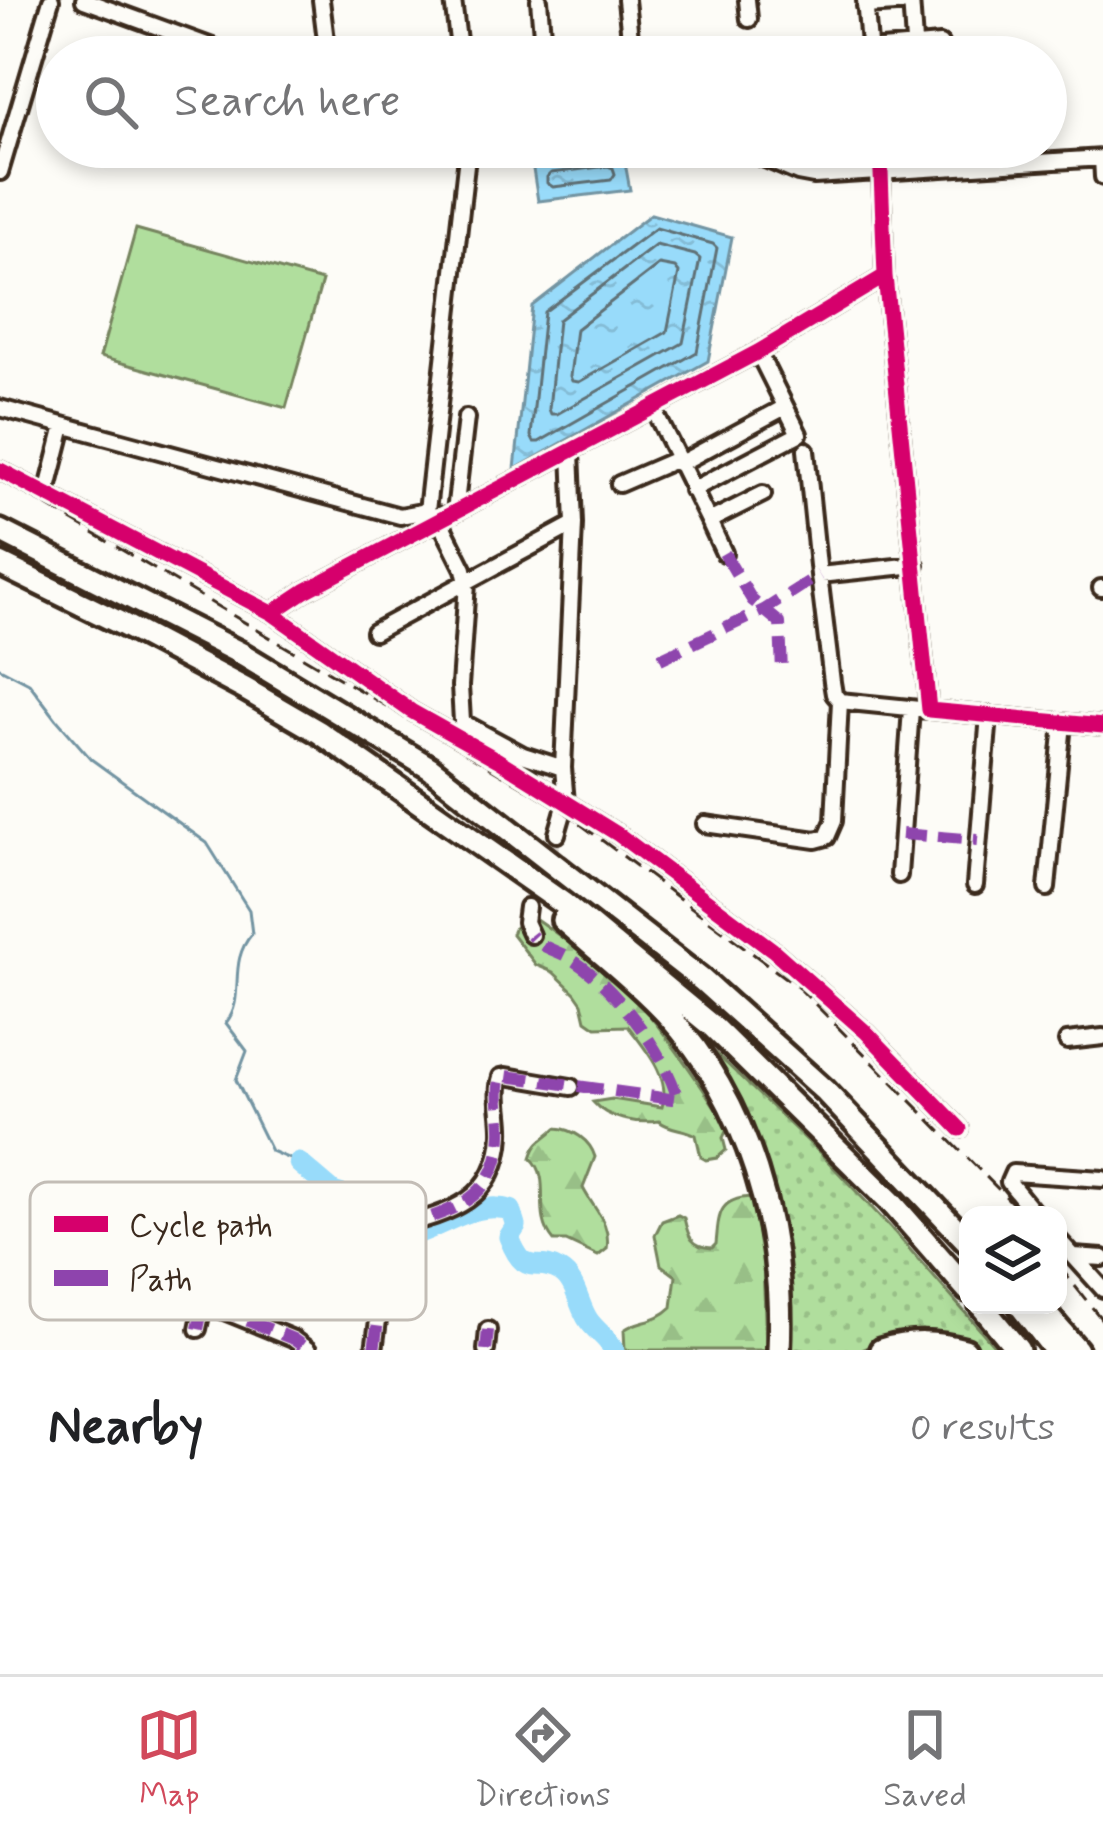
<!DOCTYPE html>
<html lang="en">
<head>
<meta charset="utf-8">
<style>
	:root { --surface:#fff; --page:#f2f2f2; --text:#202124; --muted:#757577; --line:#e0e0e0; --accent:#d1495b }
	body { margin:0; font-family:Mynerve,sans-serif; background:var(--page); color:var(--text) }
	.controls { position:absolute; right:36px; bottom:36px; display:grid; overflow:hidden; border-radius:24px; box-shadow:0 6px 18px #0003 }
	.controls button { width:108px; height:108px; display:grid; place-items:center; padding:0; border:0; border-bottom:3px solid var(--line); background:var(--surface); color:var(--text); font:60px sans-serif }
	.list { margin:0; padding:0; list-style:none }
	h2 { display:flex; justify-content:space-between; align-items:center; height:156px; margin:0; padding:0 48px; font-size:51px }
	h2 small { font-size:39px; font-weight:400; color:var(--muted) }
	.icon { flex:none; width:66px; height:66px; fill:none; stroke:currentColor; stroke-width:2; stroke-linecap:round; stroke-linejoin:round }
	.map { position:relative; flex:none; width:1103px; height:1350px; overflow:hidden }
	.search { position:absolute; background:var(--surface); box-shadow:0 6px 18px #0003; left:36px; right:36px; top:36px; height:132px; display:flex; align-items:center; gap:30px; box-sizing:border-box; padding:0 42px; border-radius:66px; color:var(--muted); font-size:45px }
	.sheet { height:324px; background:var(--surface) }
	nav { display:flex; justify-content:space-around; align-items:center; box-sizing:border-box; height:168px; border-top:3px solid var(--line); background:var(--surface); font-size:33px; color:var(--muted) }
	nav a { display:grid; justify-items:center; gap:6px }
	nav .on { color:var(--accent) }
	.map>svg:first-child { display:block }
	.grass { fill:url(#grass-dots); stroke:#76845e; stroke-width:3 }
	.forest { fill:url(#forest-firs); stroke:#76845e; stroke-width:3 }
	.park { fill:#b0de9d; stroke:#76845e; stroke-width:3 }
	.water { fill:url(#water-ripples); stroke:#7394a2; stroke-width:3 }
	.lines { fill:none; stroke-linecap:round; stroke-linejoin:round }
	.shore { stroke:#607176; stroke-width:3 }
	.stream { stroke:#7394a2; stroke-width:3 }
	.river { stroke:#98dbfa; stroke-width:21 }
	.minor-tunnel { stroke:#d6d2cc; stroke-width:14; stroke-dasharray:14 7; stroke-linecap:butt }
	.minor-casing { stroke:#3b2a1e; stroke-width:22 }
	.highway-casing { stroke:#3b2a1e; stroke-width:30 }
	.minor { stroke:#fdfcf7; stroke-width:14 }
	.highway { stroke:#fdfcf7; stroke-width:21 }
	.rail { stroke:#3b2a1e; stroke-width:3; stroke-dasharray:18 9; stroke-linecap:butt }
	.quiet { stroke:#8e44ad; stroke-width:12; stroke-dasharray:24 12; stroke-linecap:butt }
	.cycleway-casing { stroke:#fdfcf7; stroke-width:22 }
	.cycleway { stroke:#d6006c; stroke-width:15 }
	.key { fill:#fdfcf7; stroke:#c3bdb6; stroke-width:3 }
	.key-label { font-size:33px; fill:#3b2a1e }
</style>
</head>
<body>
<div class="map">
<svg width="1103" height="1350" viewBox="0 0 1103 1350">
	<defs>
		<pattern id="grass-dots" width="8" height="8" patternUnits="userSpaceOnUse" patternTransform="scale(3)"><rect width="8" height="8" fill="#b0de9d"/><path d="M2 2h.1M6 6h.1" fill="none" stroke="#98bf87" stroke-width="1.8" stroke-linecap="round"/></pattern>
		<pattern id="forest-firs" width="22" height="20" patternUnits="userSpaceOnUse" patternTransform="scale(3)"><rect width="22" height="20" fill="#b0de9d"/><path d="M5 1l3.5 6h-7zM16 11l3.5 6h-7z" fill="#98bf87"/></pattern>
		<pattern id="water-ripples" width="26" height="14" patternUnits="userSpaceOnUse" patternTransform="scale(3)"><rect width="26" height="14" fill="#98dbfa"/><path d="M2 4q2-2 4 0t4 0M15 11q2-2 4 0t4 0" fill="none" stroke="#84bcd6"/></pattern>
	</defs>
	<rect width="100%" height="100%" fill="#fdfcf7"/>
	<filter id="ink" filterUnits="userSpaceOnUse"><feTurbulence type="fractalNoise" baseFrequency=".00833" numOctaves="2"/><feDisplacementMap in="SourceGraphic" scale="24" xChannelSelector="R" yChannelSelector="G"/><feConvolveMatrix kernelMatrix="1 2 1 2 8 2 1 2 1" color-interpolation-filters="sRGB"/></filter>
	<g filter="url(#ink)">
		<!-- grass -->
		<path class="grass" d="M701,1039L820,1153L891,1228L998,1350H985L956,1337L937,1334L888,1337L861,1350H786L785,1261Z"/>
		<!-- forest -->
		<path class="forest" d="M536,919C570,943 612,972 639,1003C670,1038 703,1088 728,1127L723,1138L726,1150L717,1158L706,1160L701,1157L696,1135C683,1128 670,1130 659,1121C636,1124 607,1119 593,1102L612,1099L662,1107C672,1078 644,1048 628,1026L596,1027L586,1020L582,1003L575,993L553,972L536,965L512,934L515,927Z
			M556,1128C573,1129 590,1140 595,1157L583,1188C594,1210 611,1222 607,1249L598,1256L566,1241H554C531,1214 554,1180 531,1158C537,1138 544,1141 556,1128Z
			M751,1197L763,1258L766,1350H625L624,1330C638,1319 656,1323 672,1307L676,1276L661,1265L655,1235L662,1221L678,1215L684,1218C688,1236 691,1247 712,1248L716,1244C719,1216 717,1199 751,1197Z"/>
		<!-- park -->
		<path class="park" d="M136,229L322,281L286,408L100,357Z"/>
		<!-- water -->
		<path class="water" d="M623,152L630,190L538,201L532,163Z
			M651,214L732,237L708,361L515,469L532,306Z"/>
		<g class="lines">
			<!-- shore -->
			<path class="shore" d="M608,166L613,168L615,174L611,180L553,187L547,183V177L551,173Z
				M656,228L713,244L717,248L697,352L539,442H534L531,436L544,312Z
				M656,245L695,255L700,259L683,343L557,414H551L549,409L558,320Z
				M659,265L675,268L679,273L667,332L579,382L572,381L570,376L576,329Z"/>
			<!-- stream -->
			<path class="stream" d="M0,668L29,683L57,720L91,759L207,843L249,910L252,934C226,964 247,997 226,1023L247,1051L236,1080L271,1151L299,1163"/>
			<!-- river -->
			<path class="river" d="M299,1163L333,1192L356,1199L382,1237C392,1237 404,1238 413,1235C446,1225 475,1200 511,1210L516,1226L509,1237C526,1281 535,1256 560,1271C577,1281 578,1306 589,1321C597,1332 608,1338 614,1350"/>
			<!-- minor-tunnel -->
			<path class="minor-tunnel" d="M527,907L557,834"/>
			<defs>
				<path id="minor" d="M84,0L240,57
					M321,0L328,57
					M453,0L460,57
					M539,0L544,57
					M626,0L632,57
					M747,0L749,19
					M865,0L870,55
					M911,0L915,57
					M865,6L911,3
					M870,50L940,44
					M737,147L798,173L814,176L1103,158
					M880,147L885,276L929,710L1103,726
					M1102,158L1103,177
					M0,172L51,0
					M0,408L400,516L427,511L468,147
					M653,408L709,521L763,494
					M806,450L819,575L916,565
					M679,464L785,407
					M0,470L272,613L305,591L758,352L885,276
					M619,484L677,459
					M692,490L799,434L758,352
					M47,493L64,426
					M455,512L466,418
					M437,515L464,569L467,583L460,686L462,722L523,755L563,768L566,803L557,834
					M709,521L724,553
					M819,575L832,682L834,694L840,701L929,710
					M1101,588H1103
					M272,613L411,711L498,760L619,835L773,950L867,1033L960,1129
					M374,632L574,524
					M563,768L574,524L571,452
					M705,824L816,840L827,837L834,821L840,701
					M899,875L911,709
					M975,885L989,715
					M1047,888L1063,723
					M527,907L525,922L531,935
					M1067,1041L1103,1037
					M202,1203L265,1233
					M1036,1215L1009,1182L1013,1173L1103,1179
					M280,1217L262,1241L268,1264C290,1279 296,1270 314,1259L320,1260L365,1292
					M1058,1239L1103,1289
					M1074,1256L1103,1258
					M198,1329L203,1306L207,1304L293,1339L308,1350
					M374,1350L379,1313L363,1306L361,1301L392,1231L396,1227C450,1213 498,1200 501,1134C502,1115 495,1095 501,1077L506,1076L571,1087
					M486,1350L488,1330"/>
				<path id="highway" d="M0,531L240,653L430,768L702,980L825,1091L968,1242
					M0,564L122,624L245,689L319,732L564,904L713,1027L890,1201L968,1290
					M563,920C598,951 636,980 667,1014C749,1103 785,1230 779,1350
					M981,1305L1018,1350
					M1020,1305L1055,1350
					M1038,1305L1077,1350
					M881,1350C911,1341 936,1342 965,1350"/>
			</defs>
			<!-- minor casing -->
			<use href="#minor" class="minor-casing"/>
			<!-- highway casing -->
			<use href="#highway" class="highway-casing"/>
			<!-- minor -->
			<use href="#minor" class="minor"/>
			<!-- highway -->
			<use href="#highway" class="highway"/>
			<!-- rail -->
			<path class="rail" d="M0,478L559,808L800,989L1024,1215
				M1058,1265L1103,1321"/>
			<!-- quiet -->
			<path class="quiet" d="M724,553L752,600L780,623L782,672
				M660,659L764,610L819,575
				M902,834L978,840
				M202,1203L265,1233
				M280,1217L262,1241L268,1264C290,1279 296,1270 314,1259L320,1260L365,1292
				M198,1329L203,1306L207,1304L293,1339L308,1350
				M374,1350L379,1313L363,1306L361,1301L392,1231L396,1227C450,1213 498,1200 501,1134C502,1115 495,1095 501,1077L506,1076L678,1100C665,1052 614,985 571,959C557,950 542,949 531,935
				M486,1350L488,1330"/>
			<defs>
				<path id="cycleway" d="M880,147L885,276L929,710L1103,726
					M0,470L272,613L305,591L758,352L885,276
					M272,613L411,711L498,760L619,835L773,950L867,1033L960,1129"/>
			</defs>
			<!-- cycleway casing -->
			<use href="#cycleway" class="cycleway-casing"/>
			<!-- cycleway -->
			<use href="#cycleway" class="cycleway"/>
		</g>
	</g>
	<!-- legend -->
	<rect x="30" y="1182" width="396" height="138" rx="18" class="key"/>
	<rect x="54" y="1216" width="54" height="16" fill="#d6006c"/>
	<rect x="54" y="1270" width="54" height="16" fill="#8e44ad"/>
	<g class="key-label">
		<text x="129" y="1236">Cycle path</text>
		<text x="129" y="1290">Path</text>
	</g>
</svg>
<div class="controls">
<button><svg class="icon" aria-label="layers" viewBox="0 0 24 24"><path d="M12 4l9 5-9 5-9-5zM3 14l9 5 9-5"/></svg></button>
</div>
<div class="search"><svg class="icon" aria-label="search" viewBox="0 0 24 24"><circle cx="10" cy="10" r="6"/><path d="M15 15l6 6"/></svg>Search here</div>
</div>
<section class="sheet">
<h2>Nearby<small>0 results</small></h2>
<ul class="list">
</ul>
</section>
<nav>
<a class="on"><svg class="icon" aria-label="map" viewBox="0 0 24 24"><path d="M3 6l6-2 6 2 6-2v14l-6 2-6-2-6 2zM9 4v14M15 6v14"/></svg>Map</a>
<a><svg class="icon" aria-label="directions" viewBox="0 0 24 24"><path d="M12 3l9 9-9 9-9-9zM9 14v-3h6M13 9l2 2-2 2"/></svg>Directions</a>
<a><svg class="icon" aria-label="saved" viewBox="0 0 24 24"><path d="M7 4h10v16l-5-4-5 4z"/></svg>Saved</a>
</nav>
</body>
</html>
